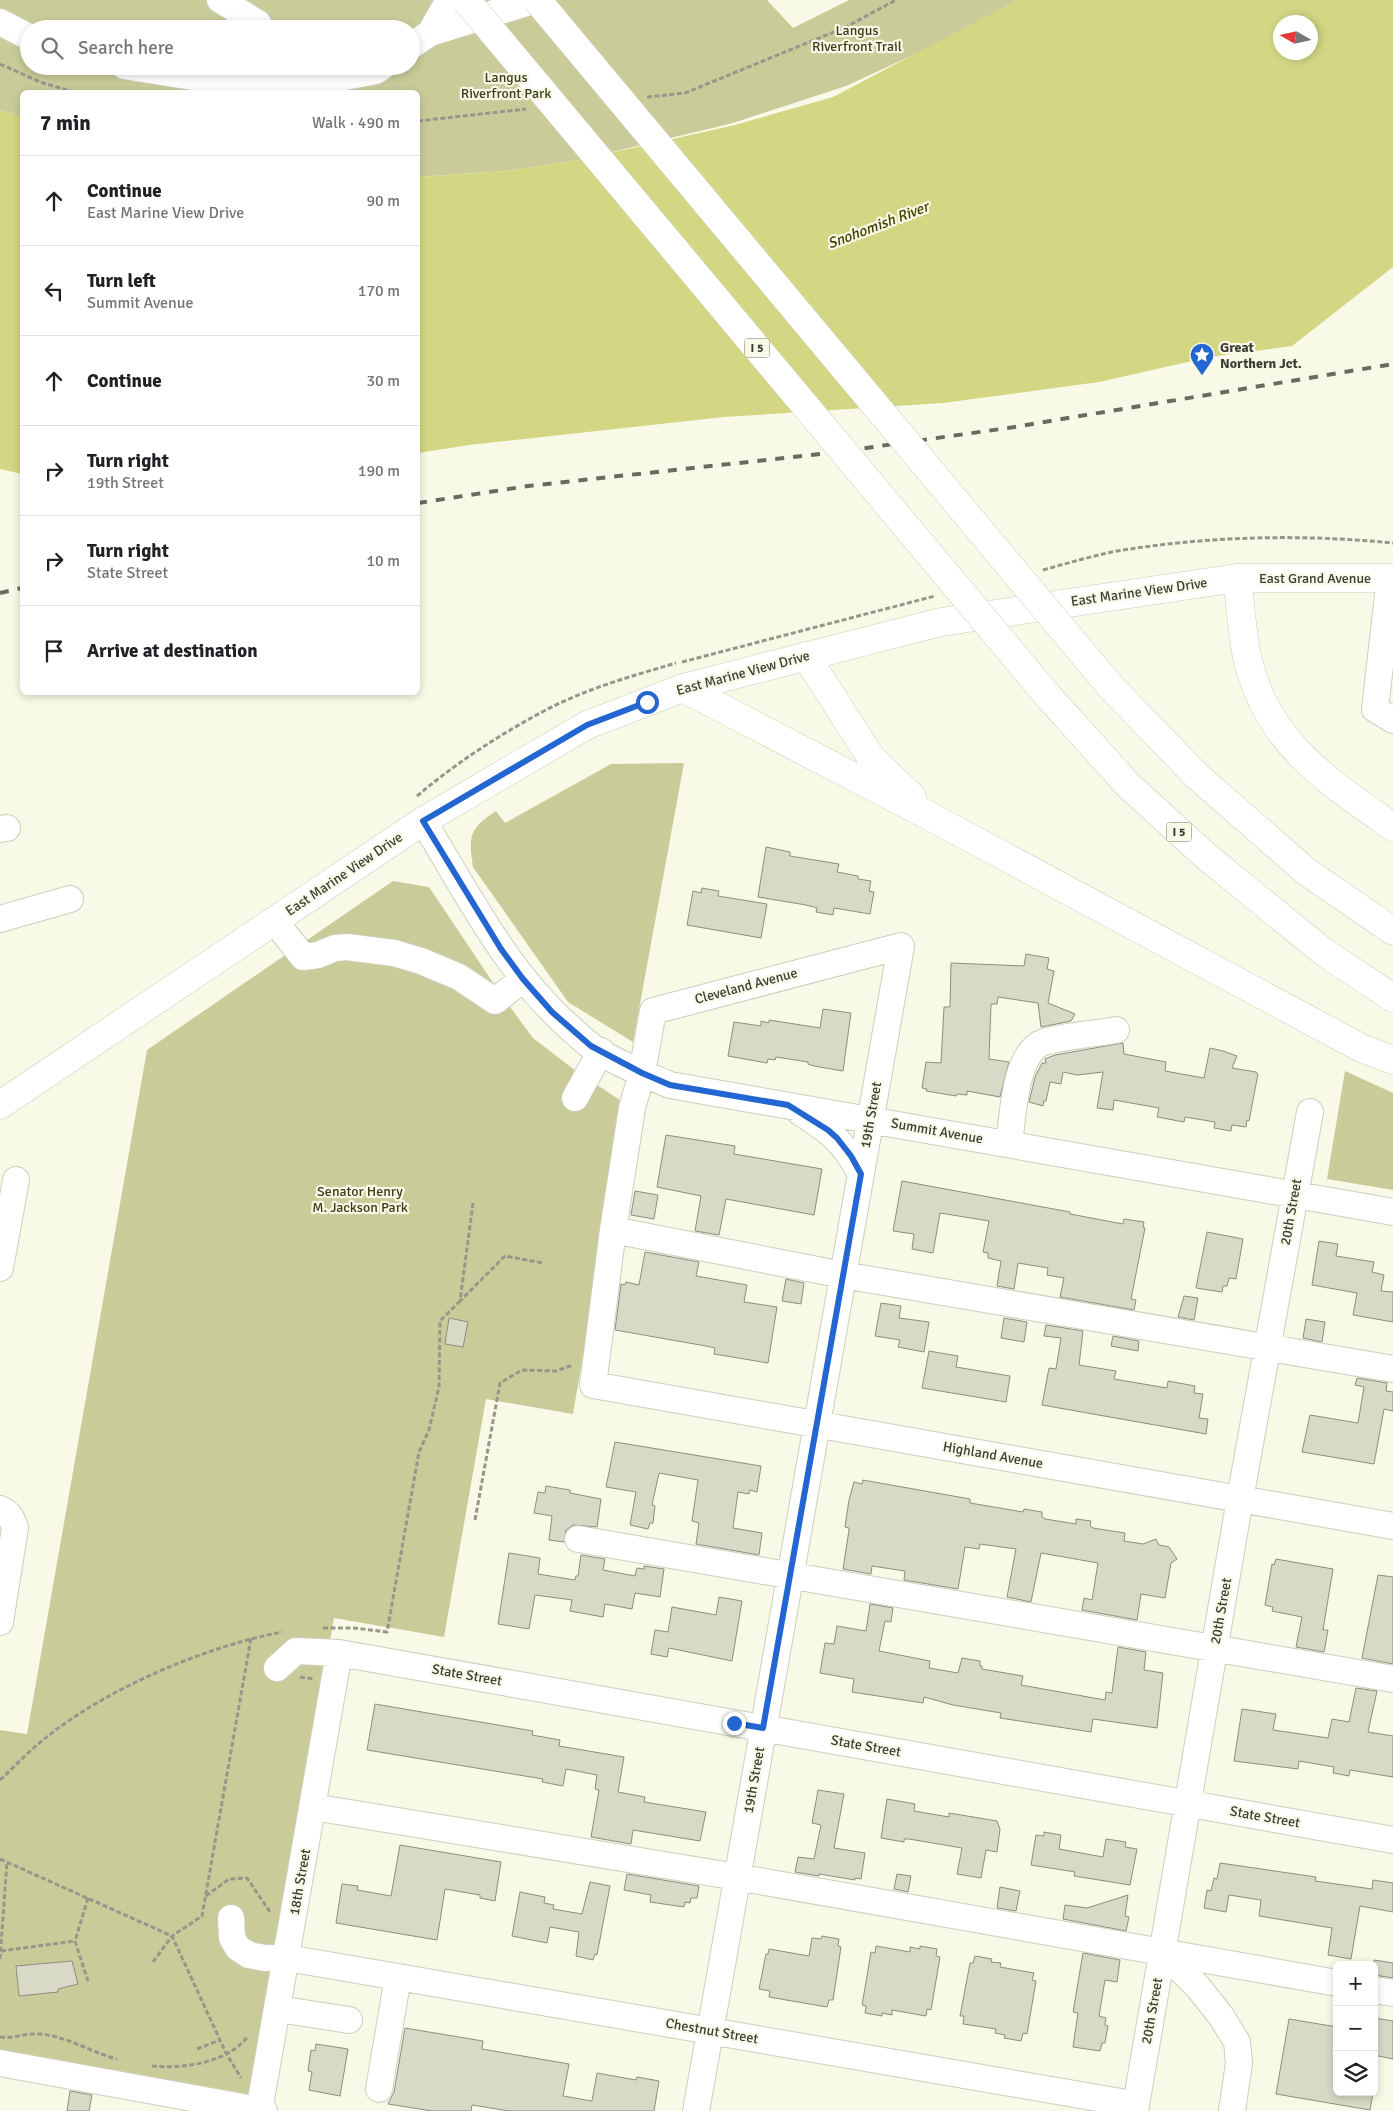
<!DOCTYPE html>
<html lang="en">
<head>
<meta charset="utf-8">
<style>
	:root { --surface:#fff; --page:#f2f2f2; --text:#202124; --muted:#757577; --line:#e0e0e0 }
	body { margin:0; font-family:Signika,sans-serif; background:var(--page); color:var(--text) }
	.controls { position:absolute; right:15px; bottom:15px; display:grid; overflow:hidden; border-radius:8px; box-shadow:0 2px 8px #0003 }
	.controls button { width:45px; height:45px; display:grid; place-items:center; padding:0; border:0; border-bottom:1px solid var(--line); background:var(--surface); color:var(--text); font:25px sans-serif }
	.compass { position:absolute; left:1273px; top:15px; width:45px; height:45px; border-radius:50%; background:var(--surface); box-shadow:0 2px 8px #0003; rotate:279deg }
	.stop { position:absolute; width:15px; height:15px; margin:-11px; border:4px solid #2365d1; border-radius:50%; background:#fff }
	.stop.end { background:#2365d1; border-color:#fff; box-shadow:0 1px 5px #0008 }
	.list { margin:0; padding:0; list-style:none }
	h2 { display:flex; justify-content:space-between; align-items:center; height:65px; margin:0; padding:0 20px; font-size:21px }
	h2 small { font-size:16px; font-weight:400; color:var(--muted) }
	.list li { display:grid; grid-template-columns:32px 1fr auto; gap:15px; align-items:center; box-sizing:border-box; height:90px; padding:0 20px; border-top:1px solid var(--line) }
	.list b { display:block; font-size:19px; white-space:nowrap }
	.list p { margin:0; font-size:16px; white-space:nowrap; color:var(--muted) }
	.list em { font-size:16px; font-style:normal; color:var(--muted) }
	.icon { flex:none; width:28px; height:28px; fill:none; stroke:currentColor; stroke-width:2; stroke-linecap:round; stroke-linejoin:round }
	.map { position:relative; flex:none; width:1393px; height:2111px; overflow:hidden }
	.search { position:absolute; background:var(--surface); box-shadow:0 2px 8px #0003; left:20px; top:20px; width:400px; height:55px; display:flex; align-items:center; gap:12px; box-sizing:border-box; padding:0 18px; border-radius:28px; color:var(--muted); font-size:19px }
	.panel { position:absolute; background:var(--surface); box-shadow:0 2px 8px #0003; left:20px; top:90px; width:400px; height:605px; border-radius:8px }
	.map>svg:first-child { display:block }
	.green { fill:#c9cc99; fill-rule:evenodd }
	.water { fill:#d3d683; fill-rule:evenodd }
	.building { fill:#d8dac7; stroke:#8d8e7d }
	.lines { fill:none; stroke-linecap:round; stroke-linejoin:round }
	.minor-casing { stroke:#cdcebb; stroke-width:28 }
	.major-casing { stroke:#cdcebb; stroke-width:29 }
	.highway-casing { stroke:#cdcebb; stroke-width:29 }
	.path { stroke:#96978a; stroke-width:3; stroke-dasharray:5 2.5; stroke-linecap:butt }
	.minor { stroke:#fff; stroke-width:26 }
	.major { stroke:#fff; stroke-width:28 }
	.highway { stroke:#fff; stroke-width:28 }
	.rail { stroke:#6a6b60; stroke-width:4; stroke-dasharray:9 9; stroke-linecap:butt }
	.highway-bridge-casing { stroke:#cdcebb; stroke-width:29; stroke-linecap:butt }
	.highway-bridge { stroke:#fff; stroke-width:28 }
	.route { stroke:#2365d1; stroke-width:6 }
	.labels { text-anchor:middle; dominant-baseline:central; stroke-width:4.5; stroke-linejoin:round; paint-order:stroke }
	.shield { fill:#f8f9e6; stroke:#74756a; stroke-width:1 }
	.shield-label { font-size:12px; font-weight:bold; fill:#3c3d35 }
	.park-label { font-size:14px; fill:#3b3c18; stroke:#f8f9e6 }
	.poi-label { font-size:14px; font-weight:bold; fill:#3c3d35; stroke:#f8f9e6; text-anchor:start }
	.street-label { font-size:14px; fill:#3c3d35; stroke:#f8f9e6 }
	.water-label { font-size:15px; font-style:italic; fill:#434300; stroke:#f8f9e6 }
</style>
</head>
<body>
<div class="map">
<svg width="1393" height="2111" viewBox="0 0 1393 2111">
	<rect width="100%" height="100%" fill="#f8f9e6"/>
	<!-- green -->
	<path class="green" d="M0,0H767L793,28L849,0H1018L937,44L846,86L733,123L579,160L506,171L418,177V92H22V117L0,110ZM29,29H411V66H29Z
		M684,763L633,1042L568,1002L473,867C468,836 470,828 496,811L505,823L611,764Z
		M393,881L429,887L502,996L533,1038L576,1071L626,1104L573,1414L486,1399L444,1637L334,1618L250,2103L0,2059V1730L27,1734L147,1050Z
		M1345,1071L1393,1093V1190L1327,1179Z"/>
	<!-- water -->
	<path class="water" d="M1018,0H1393V267L1292,346L1210,357L1099,382L943,403L724,417L469,445L418,453V177L506,171L579,160L735,125L833,97ZM1280,22H1310V52H1280Z
		M0,110L22,117V474L0,469Z"/>
	<!-- building -->
	<path class="building" d="M766,847L790,852V856L839,864L837,872L858,876V879L871,881L869,891L874,892L870,914L834,908L833,915L816,912L817,908L806,905L758,897Z
		M702,888L719,891L718,896L767,904L761,938L687,925L693,891L701,893Z
		M1026,954L1049,958L1047,969L1054,971L1048,1003L1075,1014L1071,1021L1041,1027L1038,1003L998,997L997,1004H991L989,1059L1009,1062L1000,1097L967,1091V1095L957,1094L956,1096L926,1091L927,1089L922,1088L926,1062L941,1063L944,1007H950L951,963L1024,966Z
		M823,1009L851,1013L843,1071L814,1066L808,1064V1062L776,1057L775,1060L768,1059L767,1063L728,1056L734,1022L761,1026V1021L769,1023V1020L820,1028Z
		M1123,1043L1124,1054L1166,1062L1165,1071L1204,1078L1210,1048L1223,1051L1237,1056L1232,1068L1256,1072L1258,1074L1249,1121L1247,1120L1246,1127L1232,1125L1231,1131L1214,1128L1215,1122L1185,1117L1184,1122L1157,1117L1159,1108L1114,1100L1113,1110L1097,1108L1103,1072L1077,1075L1063,1072L1061,1084L1050,1082L1046,1101H1044L1043,1106L1029,1102L1035,1077L1042,1063H1046L1045,1059L1055,1055Z
		M666,1135L735,1146L734,1154L822,1169L814,1215L726,1199L719,1235L695,1231L701,1196L657,1187Z
		M902,1181L1070,1212V1214L1123,1224L1124,1219L1144,1222L1143,1227L1145,1228L1131,1299L1136,1300L1134,1310L1060,1297L1064,1278L1047,1275L1048,1268L1018,1263L1014,1289L997,1286L1001,1261L988,1258V1253L983,1252L989,1221L940,1213L933,1253L912,1249L914,1234L893,1231Z
		M635,1191L658,1195L654,1219L631,1215Z
		M1207,1232L1243,1239L1236,1279L1229,1278L1227,1286H1223L1222,1292L1196,1288Z
		M1319,1241L1338,1244L1336,1256L1374,1262L1372,1272L1384,1275L1381,1291L1393,1292V1322L1353,1315L1357,1293L1312,1285Z
		M645,1252L699,1262L696,1276L747,1285L744,1302L777,1307L768,1363L714,1354L715,1348L706,1346L615,1330L621,1284L625,1285L626,1282L639,1285Z
		M786,1279L804,1283L801,1304L782,1301Z
		M1184,1296L1198,1298L1194,1320L1178,1317Z
		M881,1303L901,1306L899,1318L929,1322L924,1352L898,1347L900,1340L875,1336Z
		M449,1318L468,1322L463,1347L445,1344Z
		M1004,1318L1027,1322L1024,1342L1001,1338Z
		M1306,1319L1325,1322L1322,1342L1303,1338Z
		M1046,1325L1083,1331L1079,1365L1116,1371L1114,1379L1167,1388L1168,1381L1195,1386L1194,1393L1203,1394L1199,1418L1208,1419L1206,1434L1042,1405L1049,1368L1056,1369L1061,1338L1044,1336Z
		M1113,1336L1139,1341L1138,1351L1111,1346Z
		M929,1351L958,1356L956,1367L1010,1376L1006,1402L922,1388Z
		M1357,1378L1387,1383L1386,1391L1393,1392V1411L1384,1409L1374,1464L1302,1452L1310,1415L1358,1423L1364,1387L1355,1385Z
		M615,1442L761,1466L757,1492L750,1490L749,1494L738,1492L733,1528L762,1533L759,1555L696,1544L699,1523L692,1521L698,1480L659,1473L652,1505L655,1506L653,1523H650L648,1529L630,1525L636,1492L606,1487Z
		M863,1480L970,1499V1503L1023,1512L1024,1509L1042,1512V1517L1045,1519L1076,1524V1519L1091,1521L1090,1526L1093,1528L1125,1533L1124,1541L1143,1544L1156,1539L1159,1545L1169,1547L1177,1559L1171,1563L1165,1598L1141,1594L1137,1620L1082,1610L1084,1598L1092,1600L1098,1563L1041,1553L1031,1602L1007,1597L1016,1549L980,1544L979,1549L965,1547L958,1589L904,1580L905,1571L872,1566L871,1574L843,1569L849,1530V1528L845,1527L849,1500L854,1482L862,1484Z
		M546,1486L570,1490V1493L601,1499L597,1527L573,1525L566,1530L564,1542L549,1540L552,1516L534,1513L538,1492L545,1493Z
		M509,1553L540,1558L538,1574L575,1580L576,1576H578L581,1555L605,1559L603,1570L635,1576L637,1568L644,1569V1566L664,1569L660,1597L635,1593L632,1609L605,1604L603,1617L570,1611L572,1600L535,1595L529,1629L498,1624Z
		M1276,1559L1333,1569L1323,1630H1328L1324,1652L1296,1647L1302,1617L1272,1611L1273,1607L1265,1605L1272,1564L1274,1565Z
		M1378,1575L1393,1577V1664L1362,1658Z
		M719,1597L742,1601L732,1661L669,1648L667,1657L651,1654L655,1630L668,1632L672,1607L716,1615Z
		M870,1604L893,1608L891,1622L885,1621L879,1651L930,1661L929,1668L958,1673L962,1658L980,1661V1666H982V1669L1023,1676L1021,1685L1105,1700L1106,1692L1112,1693L1118,1647L1146,1652L1144,1670L1163,1673L1157,1728L1093,1719L1091,1732L1000,1718L1001,1713L953,1705L924,1697L923,1703L852,1692L854,1679L820,1673L825,1643L834,1644L837,1626L866,1631Z
		M1356,1688L1377,1691L1368,1732L1393,1736V1777L1350,1770L1349,1776L1333,1773L1334,1767L1299,1761L1298,1769L1234,1761L1242,1709L1276,1714L1273,1730L1328,1738L1332,1719L1349,1722Z
		M375,1704L533,1731L532,1735L560,1740L559,1746L624,1757L618,1792L645,1797L644,1802L706,1812L700,1841L633,1830L631,1844L591,1837L599,1790L595,1789L597,1775L566,1769L563,1786L542,1782L543,1779L367,1750Z
		M818,1790L844,1794L834,1848L865,1853L861,1879L855,1878V1880L819,1874V1876L795,1872L798,1857L814,1859L821,1825L812,1823Z
		M887,1799L915,1804L914,1811L949,1817V1813L997,1821L1000,1829L997,1852L986,1850L981,1878L957,1874L962,1848L909,1839H904V1842L881,1838Z
		M1044,1832L1061,1835L1059,1849L1103,1857L1106,1839L1126,1842L1125,1847L1137,1849L1130,1885L1074,1876L1075,1872L1031,1865L1036,1835L1044,1836Z
		M400,1845L501,1862L495,1901L480,1898V1895L445,1889L437,1940L336,1923L342,1884L358,1886L357,1890L391,1896Z
		M1220,1863L1316,1877L1315,1881L1372,1889L1373,1880L1393,1883V1912L1360,1906L1351,1959L1328,1955L1332,1928L1259,1916L1261,1900L1229,1895L1226,1912L1204,1908L1207,1890L1211,1891L1214,1878L1217,1879Z
		M627,1874L699,1886L697,1898H691L690,1903L685,1902L684,1907L650,1902L651,1895L624,1890Z
		M897,1874L911,1876L908,1892L894,1889Z
		M590,1882L610,1886L597,1955L595,1954L593,1960L576,1956L579,1932L550,1927L547,1943L512,1936L520,1892L545,1897L544,1903L554,1905L553,1909L582,1914Z
		M1000,1887L1020,1891L1016,1911L997,1908Z
		M1128,1895L1125,1916L1129,1917L1126,1931L1063,1919L1065,1905L1087,1908Z
		M822,1936L839,1939L838,1946L841,1947L833,2000H829L827,2007L769,1997L770,1991L759,1989L766,1954H768L769,1949L809,1956L812,1938L821,1939Z
		M876,1946L910,1952V1947L920,1949V1946L937,1949L936,1956L940,1957L931,2010L927,2009L926,2016L892,2010V2015L882,2013V2016L865,2013L866,2006L862,2005L866,1982L871,1952L875,1953Z
		M1083,1953L1120,1960L1117,1982L1105,1980L1099,2016L1106,2018L1105,2025L1108,2026L1105,2043H1102L1100,2051L1073,2047L1078,2013L1073,2012Z
		M975,1956L992,1959L991,1962L1001,1963L1000,1967L1034,1973L1032,1980L1036,1981L1027,2034L1023,2033L1021,2041L1004,2038L1005,2035L995,2033L996,2029L963,2024L964,2016H960L967,1979L970,1963H973Z
		M1374,1960L1393,1963V1978L1374,1975Z
		M72,1961L78,1984L58,1989V1992L19,1996L16,1966Z
		M1374,2018L1393,2021V2059L1374,2055Z
		M1289,2019L1337,2027V2092H1373L1370,2110L1276,2094Z
		M405,2028L483,2041L482,2049L569,2064L563,2096L592,2101L597,2073L636,2080L637,2077L659,2081L654,2111H509L472,2105L471,2111H432L388,2104L394,2092Z
		M316,2044L348,2049L340,2096L309,2090L312,2072L308,2071L311,2050L315,2051Z
		M70,2091L92,2095L89,2111H67Z"/>
	<g class="lines">
		<defs>
			<path id="minor" d="M220,0L258,23L261,29
				M0,22L29,37
				M430,33L536,0
				M411,46L430,33L449,0
				M124,66L211,80L309,84L376,71L383,66
				M1390,578L1375,709L1393,720
				M423,821C467,892 505,970 569,1027C576,1033 584,1041 592,1047C616,1063 644,1074 670,1085L1393,1212
				M0,829L7,828
				M0,919L70,899
				M274,920L303,957L318,955L335,948L347,947L394,953L421,961L459,977L495,1001L523,979
				M575,1098L601,1051
				M800,1112C831,1132 843,1141 861,1174
				M1009,1144C1013,1118 1014,1052 1044,1042C1064,1036 1094,1034 1116,1030
				M613,1230L843,1275L1393,1369
				M0,1268L16,1180
				M0,1509C9,1513 12,1518 15,1528L0,1622
				M578,1539L1393,1679
				M277,1668L296,1651L339,1653L1393,1840
				M313,1807L737,1877L1337,1983
				M231,1918L232,1938L238,1948L249,1955L265,1958H287L398,1977L1121,2102L1135,2111L1240,1499L1310,1112
				M1163,1952L1198,1987L1221,2016L1237,2042L1239,2063L1232,2111
				M1374,1990L1393,1993
				M278,2009L349,2020
				M0,2063L264,2111
				M379,2089L398,1977
				M259,2111L339,1653
				M696,2111C765,1723 833,1335 901,946L653,1011L642,1073L632,1108L613,1230L593,1385L1393,1526"/>
			<path id="major" d="M0,1105L423,821L587,725L683,688L941,622L1237,578H1393"/>
			<path id="highway" d="M1237,578C1241,606 1242,639 1249,665C1271,746 1329,782 1393,827
				M806,656L872,759L912,797
				M1110,686L1197,776L1307,872L1393,931
				M683,688L935,819L1361,1048L1393,1060
				M1048,696L1128,785L1207,857L1325,953L1393,998"/>
		</defs>
		<!-- minor casing -->
		<use href="#minor" class="minor-casing"/>
		<!-- major casing -->
		<use href="#major" class="major-casing"/>
		<!-- highway casing -->
		<use href="#highway" class="highway-casing"/>
		<!-- path -->
		<path class="path" d="M0,64L40,82L74,92
			M647,97L685,93L846,27L896,0
			M418,121L526,109
			M1043,570C1068,563 1092,556 1117,551C1209,536 1301,534 1393,543
			M682,662L935,596
			M417,796C456,763 499,735 544,711C585,689 632,676 676,663
			M473,1203L460,1301L505,1256L543,1263
			M475,1520L500,1383L522,1370L556,1371L573,1365
			M323,1628H354L387,1632L419,1452L429,1430L439,1387L440,1321L460,1301
			M300,1677L314,1679
			M0,1780C16,1765 31,1749 48,1736C110,1687 205,1647 282,1632
			M0,1859L172,1936L226,2053L241,2078
			M206,1896L229,1879L247,1878L270,1912
			M88,1898L75,1941L88,1981
			M1,1951L75,1941
			M0,1959L7,1862
			M153,1962L172,1936L202,1916L251,1638
			M0,2037C13,2039 26,2033 39,2034C67,2036 90,2052 117,2059
			M197,2049L220,2040
			M152,2066C183,2069 228,2063 248,2036"/>
		<!-- minor -->
		<use href="#minor" class="minor"/>
		<!-- major -->
		<use href="#major" class="major"/>
		<!-- highway -->
		<use href="#highway" class="highway"/>
		<!-- rail -->
		<path class="rail" d="M418,503L528,486L830,453L1008,428L1393,364
			M0,593L22,588"/>
		<defs>
			<path id="highway-bridge" d="M466,0L1048,696
				M537,0L1110,686"/>
		</defs>
		<!-- highway-bridge casing -->
		<use href="#highway-bridge" class="highway-bridge-casing"/>
		<!-- highway-bridge -->
		<use href="#highway-bridge" class="highway-bridge"/>
	</g>
	<g class="lines">
		<!-- route -->
		<path class="route" d="M647,702L587,725L423,821L501,949L523,979L552,1012L591,1046L642,1073L670,1085L788,1105L828,1130L837,1138L851,1156L861,1174L763,1728L734,1723"/>
	</g>
	<!-- icons -->
	<defs>
		<symbol id="sight-pin" viewBox="-11 -11 22 30"><path d="M0 17L-7.5 6A9.5 9.5 0 1 1 7.5 6Z" fill="#2365d1" stroke="#f8f9e6"/><path d="M0-6L1.8-2.2L6-1.7L2.9 1.2L3.7 5.4L0 3.3L-3.7 5.4L-2.9 1.2L-6-1.7L-1.8-2.2Z" fill="#fff"/></symbol>
	</defs>
	<g fill-rule="evenodd">
		<use href="#sight-pin" x="1188" y="341" width="28" height="38"/>
	</g>
	<g class="labels">
		<!-- shield labels -->
		<g class="shield">
			<rect x="744.5" y="338.5" width="25" height="19" rx="4"/>
			<rect x="1166.5" y="822.5" width="25" height="19" rx="4"/>
		</g>
		<g class="shield-label">
			<text x="757" y="348">I 5</text>
			<text x="1179" y="832">I 5</text>
		</g>
		<!-- park labels -->
		<g class="park-label">
			<text x="857" y="30">Langus<tspan x="857" dy="16">Riverfront Trail</tspan></text>
			<text x="506" y="77">Langus<tspan x="506" dy="16">Riverfront Park</tspan></text>
			<text x="360" y="1191">Senator Henry<tspan x="360" dy="16">M. Jackson Park</tspan></text>
		</g>
		<!-- poi labels -->
		<g class="poi-label">
			<text x="1220" y="347">Great<tspan x="1220" dy="16">Northern Jct.</tspan></text>
		</g>
		<!-- street labels -->
		<g class="street-label">
			<text x="1315" y="578">East Grand Avenue</text>
			<text transform="translate(1139 592) rotate(-8)">East Marine View Drive</text>
			<text transform="translate(743 673) rotate(-15)">East Marine View Drive</text>
			<text transform="translate(344 874) rotate(-34)">East Marine View Drive</text>
			<text transform="translate(746 986) rotate(-15)">Cleveland Avenue</text>
			<text transform="translate(871 1115) rotate(-80)">19th Street</text>
			<text transform="translate(937 1131) rotate(10)">Summit Avenue</text>
			<text transform="translate(1291 1212) rotate(-80)">20th Street</text>
			<text transform="translate(993 1455) rotate(10)">Highland Avenue</text>
			<text transform="translate(1221 1611) rotate(-80)">20th Street</text>
			<text transform="translate(467 1675) rotate(10)">State Street</text>
			<text transform="translate(866 1746) rotate(10)">State Street</text>
			<text transform="translate(754 1780) rotate(-80)">19th Street</text>
			<text transform="translate(1265 1817) rotate(10)">State Street</text>
			<text transform="translate(300 1882) rotate(-80)">18th Street</text>
			<text transform="translate(1152 2011) rotate(-80)">20th Street</text>
			<text transform="translate(712 2031) rotate(10)">Chestnut Street</text>
		</g>
		<!-- water labels -->
		<g class="water-label">
			<text transform="translate(878 225) rotate(-21)">Snohomish River</text>
		</g>
	</g>
</svg>
<div class="controls">
<button>+</button>
<button>−</button>
<button><svg class="icon" aria-label="layers" viewBox="0 0 24 24"><path d="M12 4l9 5-9 5-9-5zM3 14l9 5 9-5"/></svg></button>
</div>
<svg class="compass" viewBox="-18 -18 36 36"><path d="M0-13l5 13h-10z" fill="#e53935"/><path d="M0 13l5-13h-10z" fill="#757577"/></svg>
<div class="stop" style="left:647px;top:702px"></div>
<div class="stop end" style="left:734px;top:1723px"></div>
<div class="search"><svg class="icon" aria-label="search" viewBox="0 0 24 24"><circle cx="10" cy="10" r="6"/><path d="M15 15l6 6"/></svg>Search here</div>
<section class="panel">
<h2>7 min<small>Walk · 490 m</small></h2>
<ul class="list">
<li><svg class="icon" aria-label="ahead" viewBox="0 0 24 24"><path d="M12 20V5M6 11l6-6 6 6"/></svg><div><b>Continue</b><p>East Marine View Drive</p></div><em>90 m</em></li>
<li><svg class="icon" aria-label="left" viewBox="0 0 24 24"><path d="M17 20v-9H6M10 6l-5 5 5 5"/></svg><div><b>Turn left</b><p>Summit Avenue</p></div><em>170 m</em></li>
<li><svg class="icon" aria-label="ahead" viewBox="0 0 24 24"><path d="M12 20V5M6 11l6-6 6 6"/></svg><div><b>Continue</b></div><em>30 m</em></li>
<li><svg class="icon" aria-label="right" viewBox="0 0 24 24"><path d="M7 20v-9h11M14 6l5 5-5 5"/></svg><div><b>Turn right</b><p>19th Street</p></div><em>190 m</em></li>
<li><svg class="icon" aria-label="right" viewBox="0 0 24 24"><path d="M7 20v-9h11M14 6l5 5-5 5"/></svg><div><b>Turn right</b><p>State Street</p></div><em>10 m</em></li>
<li><svg class="icon" aria-label="arrive" viewBox="0 0 24 24"><path d="M6 21V4h12l-3 4 3 4H6"/></svg><div><b>Arrive at destination</b></div></li>
</ul>
</section>
</div>
</body>
</html>
